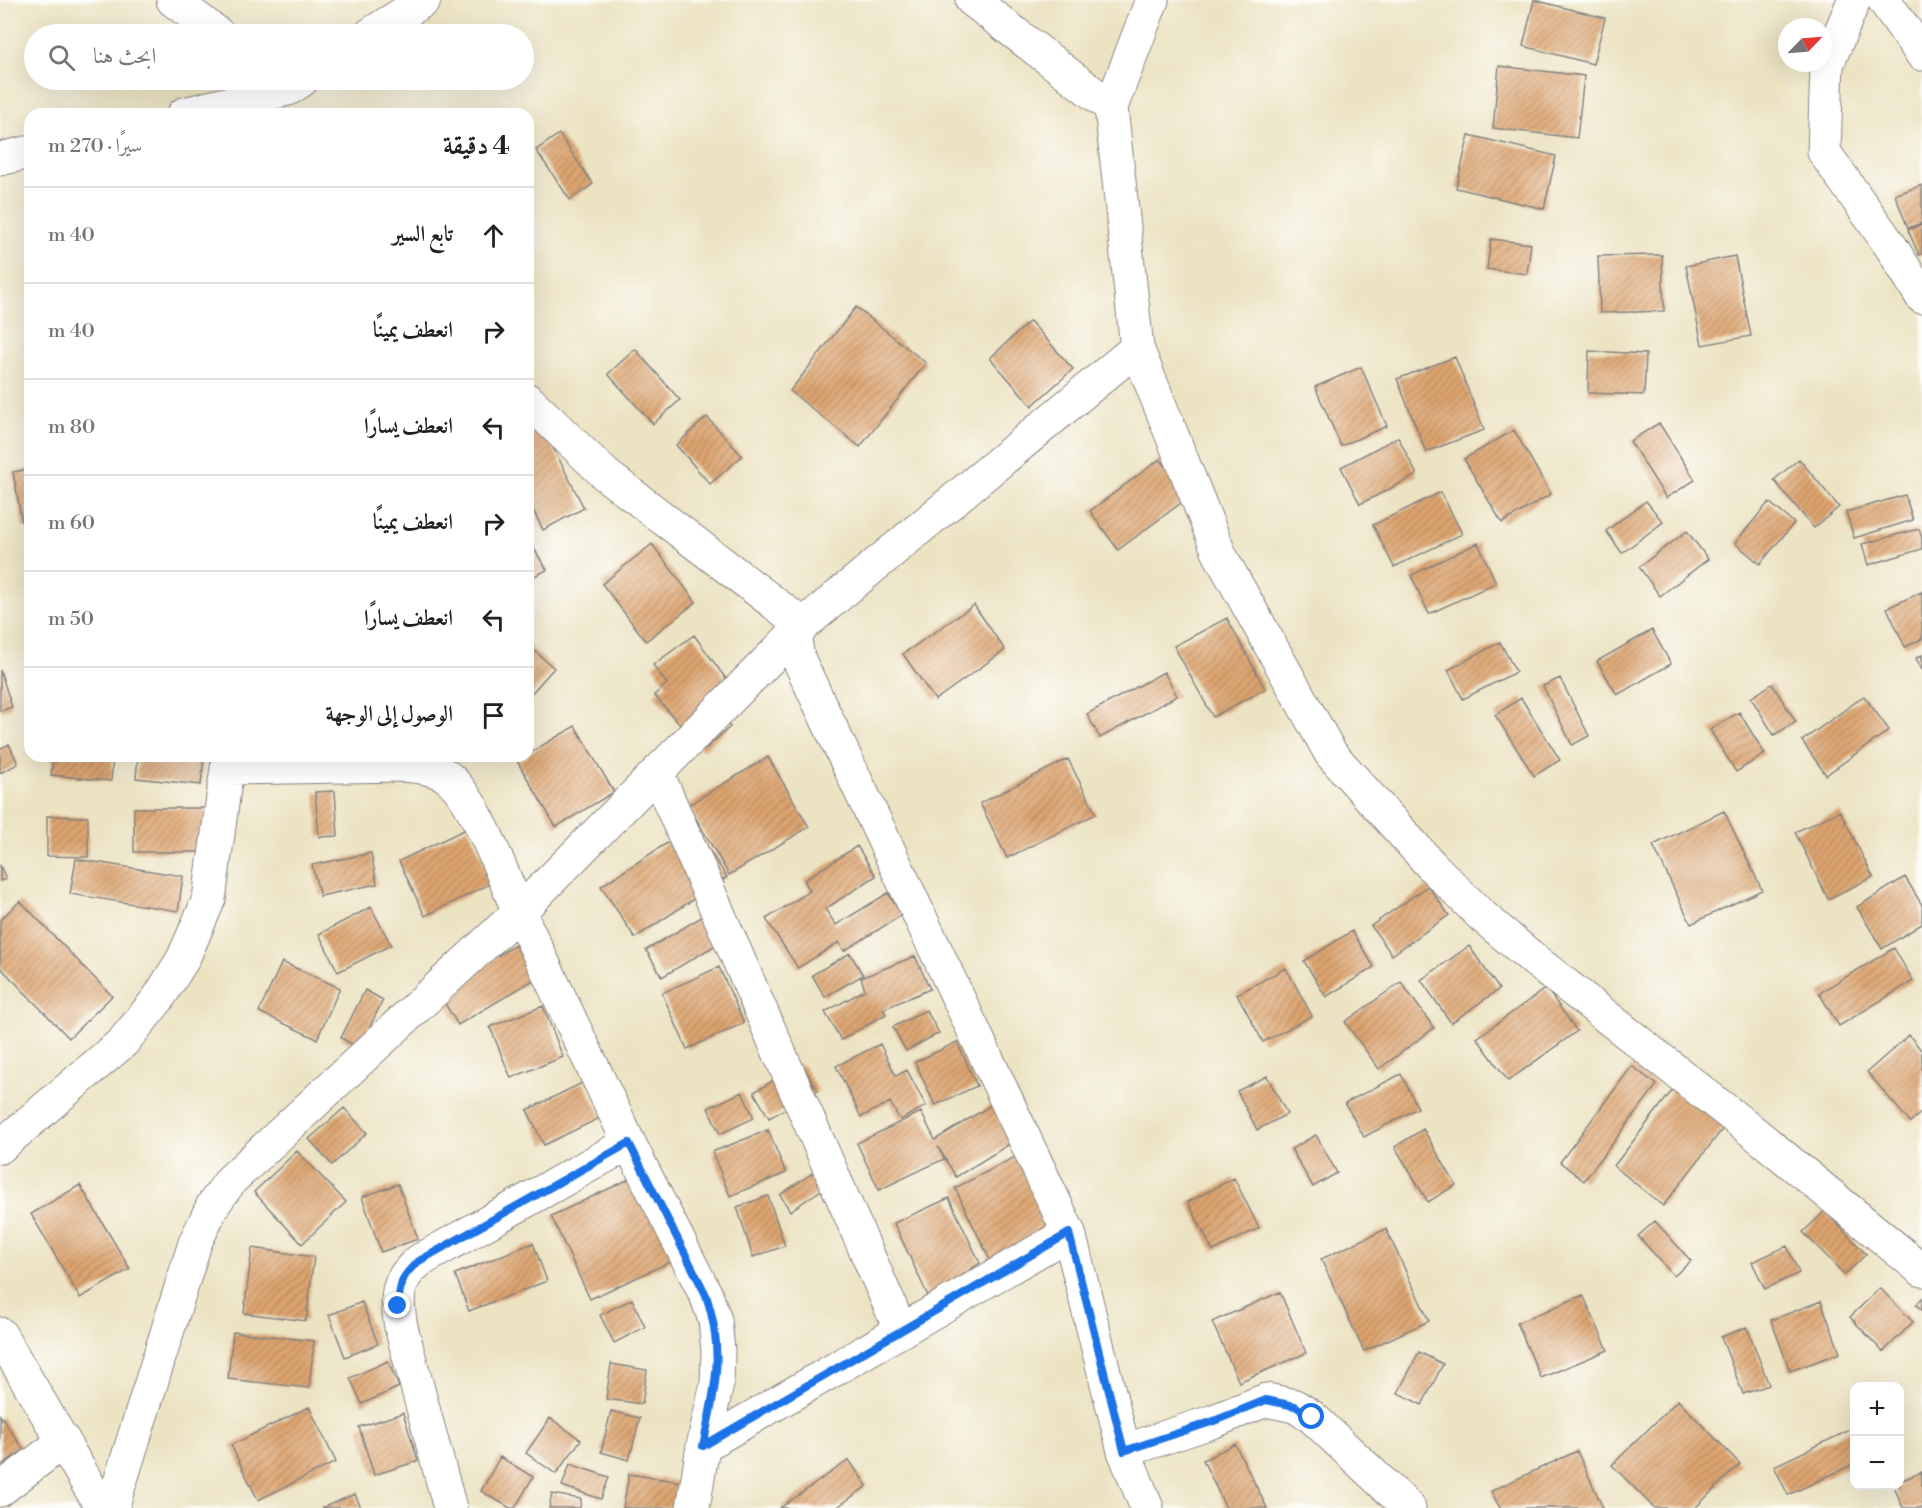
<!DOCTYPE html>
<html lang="ar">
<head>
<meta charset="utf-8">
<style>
	:root { --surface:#fff; --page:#f6f6f6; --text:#202124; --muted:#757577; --line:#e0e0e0 }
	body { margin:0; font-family:"Libre Bodoni",Amiri,serif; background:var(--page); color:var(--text); direction:rtl }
	.controls { position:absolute; right:18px; bottom:18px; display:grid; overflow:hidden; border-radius:12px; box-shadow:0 6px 24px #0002 }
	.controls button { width:54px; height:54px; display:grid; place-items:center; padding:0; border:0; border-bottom:2px solid var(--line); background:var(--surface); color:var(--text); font:30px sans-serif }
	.compass { position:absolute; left:1778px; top:18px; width:54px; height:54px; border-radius:50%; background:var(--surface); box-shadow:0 6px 24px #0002; rotate:65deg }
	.stop { position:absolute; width:18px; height:18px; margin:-14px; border:4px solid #1a73e8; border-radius:50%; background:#fff }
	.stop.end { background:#1a73e8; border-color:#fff; box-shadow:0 2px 6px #0008 }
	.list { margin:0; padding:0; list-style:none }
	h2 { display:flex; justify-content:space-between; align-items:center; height:78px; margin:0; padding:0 24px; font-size:26px }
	h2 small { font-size:20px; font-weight:400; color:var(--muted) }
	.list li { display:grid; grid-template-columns:39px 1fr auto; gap:18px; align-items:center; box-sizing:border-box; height:96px; padding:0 24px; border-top:2px solid var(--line) }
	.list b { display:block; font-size:22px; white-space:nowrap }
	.list em { font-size:20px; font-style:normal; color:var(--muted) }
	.icon { flex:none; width:33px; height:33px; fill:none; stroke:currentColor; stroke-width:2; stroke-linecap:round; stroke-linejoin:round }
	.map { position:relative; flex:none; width:1922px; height:1508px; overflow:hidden; direction:ltr }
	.search { position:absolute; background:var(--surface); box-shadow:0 6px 24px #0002; left:24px; top:24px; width:510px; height:66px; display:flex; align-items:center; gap:15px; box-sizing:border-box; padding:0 21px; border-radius:33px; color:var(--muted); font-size:22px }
	.panel { position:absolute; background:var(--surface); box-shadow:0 6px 24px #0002; left:24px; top:108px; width:510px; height:654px; border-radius:18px; direction:rtl }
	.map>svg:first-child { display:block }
	.building { fill:url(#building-hatch) }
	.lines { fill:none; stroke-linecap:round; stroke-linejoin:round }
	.minor-casing { stroke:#87827f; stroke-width:35 }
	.minor { stroke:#fff; stroke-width:33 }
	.route { stroke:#1a73e8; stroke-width:8 }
</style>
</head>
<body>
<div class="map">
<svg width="1922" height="1508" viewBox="0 0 1922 1508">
	<defs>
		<pattern id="building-hatch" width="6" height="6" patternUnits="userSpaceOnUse" patternTransform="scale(1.5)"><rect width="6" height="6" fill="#dda46f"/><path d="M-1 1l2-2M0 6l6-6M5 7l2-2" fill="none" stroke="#b3855c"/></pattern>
	</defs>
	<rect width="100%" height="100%" fill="#fdfcf7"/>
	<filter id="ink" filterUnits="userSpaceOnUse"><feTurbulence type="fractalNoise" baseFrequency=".0167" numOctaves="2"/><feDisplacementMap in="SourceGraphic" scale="12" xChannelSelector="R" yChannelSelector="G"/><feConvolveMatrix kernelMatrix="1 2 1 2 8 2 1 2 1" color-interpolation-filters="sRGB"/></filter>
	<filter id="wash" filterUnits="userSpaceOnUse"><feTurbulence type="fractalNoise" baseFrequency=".008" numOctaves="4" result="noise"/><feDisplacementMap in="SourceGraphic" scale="24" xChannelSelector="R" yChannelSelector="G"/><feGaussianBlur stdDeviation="1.35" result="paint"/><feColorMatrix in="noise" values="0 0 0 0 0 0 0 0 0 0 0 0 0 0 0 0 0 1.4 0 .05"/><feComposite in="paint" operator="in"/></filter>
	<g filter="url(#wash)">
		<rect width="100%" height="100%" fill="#ece3c3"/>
		<g id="blocks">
			<!-- building -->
			<path class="building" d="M1534,0L1605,18L1593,64L1523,46Z
				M1499,66L1584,76L1577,138L1493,128Z
				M559,134L593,184L570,200L536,150Z
				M1469,135L1556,156L1544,209L1456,188Z
				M1922,185V223L1908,228L1895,195Z
				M1922,224V254L1919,255L1908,230Z
				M1491,239L1531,244L1527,274L1487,269Z
				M1662,255L1664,311L1600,313L1598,256Z
				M1735,256L1751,336L1702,345L1686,266Z
				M856,307L926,363L860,447L790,391Z
				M1030,321L1073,369L1032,406L990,358Z
				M635,349L680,400L653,424L608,374Z
				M1589,351L1646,354L1644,395L1588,393Z
				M1455,357L1484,430L1426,452L1397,379Z
				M1361,367L1387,426L1341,446L1315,387Z
				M707,417L742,456L710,484L676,445Z
				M538,418L584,508L543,530L528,500V423Z
				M1659,423L1695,480L1666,498L1630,441Z
				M1514,430L1551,494L1502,523L1464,459Z
				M1398,437L1417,475L1360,504L1341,467Z
				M1160,459L1189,497L1118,550L1090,511Z
				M1799,459L1839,507L1814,528L1774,480Z
				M30,469V527L23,528L13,472Z
				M1441,492L1462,534L1394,567L1373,525Z
				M1905,495L1913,520L1854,538L1846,512Z
				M1646,501L1663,522L1622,553L1606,531Z
				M1769,502L1794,523L1760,564L1735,543Z
				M1919,529L1922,538V549L1868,565L1862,544Z
				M1687,531L1708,559L1660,596L1639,567Z
				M528,539L547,570L528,579Z
				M1478,543L1496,583L1429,614L1411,575Z
				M652,544L696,602L646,641L602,584Z
				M1922,592V639L1905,647L1887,608Z
				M974,605L1005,650L935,700L903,654Z
				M1227,618L1265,689L1213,717L1174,646Z
				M1652,630L1671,664L1617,695L1597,661Z
				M694,635L732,687L709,704L730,727L703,751L654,695L667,684L653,665Z
				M1500,642L1516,672L1463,699L1448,670Z
				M528,645L554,668L528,697Z
				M1922,655V670L1916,658Z
				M0,670L12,707L0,711Z
				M1164,672L1177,696L1100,738L1087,714Z
				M1560,678L1589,736L1572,745L1543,686Z
				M1772,684L1796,722L1774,735L1751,698Z
				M1864,696L1889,730L1826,775L1802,741Z
				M1521,698L1560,760L1534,776L1495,715Z
				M1739,712L1765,754L1736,772L1710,730Z
				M575,726L614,792L556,827L517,761L528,756V754Z
				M9,744L18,764L0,773V749Z
				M53,756H113L111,781L51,775Z
				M138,756H204L201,785L136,778Z
				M768,757L809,827L729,875L688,805Z
				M1068,759L1096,814L1007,858L980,803Z
				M335,791L338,836L319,837L315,792Z
				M134,808H205L204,852H134Z
				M1724,811L1762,890L1691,924L1653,845Z
				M1840,811L1873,877L1828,899L1795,832Z
				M47,816L88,817V857L47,856Z
				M693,826L727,877L635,938L601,886Z
				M468,828L494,882L425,916L399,861Z
				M857,846L876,876L825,909L836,925L888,893L902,915L844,951L839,942L798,968L766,919L810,891L804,880Z
				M371,853L377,884L320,896L312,865Z
				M76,859L183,876L178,911L70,894Z
				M0,865L6,879L0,881Z
				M1905,877L1922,905V924L1882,949L1857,907Z
				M1428,886L1449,915L1392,955L1371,926Z
				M20,901L112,996L69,1038L0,967V920Z
				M720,906L736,933L662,977L646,950Z
				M371,907L391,945L338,972L319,934Z
				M1352,931L1374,967L1326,997L1304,961Z
				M515,945L535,979L458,1025L438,992Z
				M1469,946L1499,989L1451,1023L1421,980Z
				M1894,948L1913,981L1839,1026L1819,993Z
				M850,953L863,975L825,997L812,975Z
				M915,956L930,989L883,1009L886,1014L841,1040L825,1012L865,990L861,978Z
				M282,962L340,988L317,1039L259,1012Z
				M719,967L744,1023L687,1049L662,993Z
				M1286,968L1312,1016L1263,1042L1237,994Z
				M1401,982L1434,1028L1379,1069L1345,1022Z
				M1546,988L1577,1031L1508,1081L1477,1038Z
				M365,990L383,1000L359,1048L341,1038Z
				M543,1006L563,1057L511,1078L490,1027Z
				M926,1010L939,1033L906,1051L893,1027Z
				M1909,1035L1922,1051V1112L1910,1122L1867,1072Z
				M957,1042L977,1086L935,1105L915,1062Z
				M880,1044L896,1076L907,1070L926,1106L900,1120L890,1102L861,1117L836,1066Z
				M802,1064L818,1091L769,1118L754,1092Z
				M1632,1066L1657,1085L1584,1181L1560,1162Z
				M1401,1074L1418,1108L1364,1137L1345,1103Z
				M1267,1076L1287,1114L1257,1130L1237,1091Z
				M584,1082L602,1117L544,1145L527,1110Z
				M1678,1083L1728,1122L1663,1206L1614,1166Z
				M742,1092L754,1118L720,1134L708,1108Z
				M991,1105L1013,1142L956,1177L938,1147L944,1159L879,1190L857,1143L921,1112L935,1140Z
				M344,1108L367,1133L332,1165L309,1139Z
				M1423,1129L1456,1185L1428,1202L1395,1147Z
				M768,1130L786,1173L730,1196L712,1152Z
				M1316,1135L1337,1173L1313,1187L1291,1149Z
				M297,1151L346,1202L302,1244L254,1192Z
				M1017,1156L1051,1231L991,1262L955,1188Z
				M823,1166L833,1182L790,1211L780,1195Z
				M640,1174L679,1258L590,1299L551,1216Z
				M1234,1178L1259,1228L1213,1251L1188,1202Z
				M398,1184L418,1239L381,1252L362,1197Z
				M80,1185L130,1269L80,1298L31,1214Z
				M768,1196L785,1246L753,1257L737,1207Z
				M949,1198L980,1263L929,1298L894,1223Z
				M1825,1211L1866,1254L1845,1275L1803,1232Z
				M1655,1221L1691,1261L1674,1276L1638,1236Z
				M1386,1229L1429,1321L1364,1351L1321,1259Z
				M533,1243L547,1281L469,1311L455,1274Z
				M1787,1246L1799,1273L1765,1289L1752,1262Z
				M252,1248L314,1257L306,1321L244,1313Z
				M1880,1288L1913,1322L1883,1352L1850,1317Z
				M1280,1292L1306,1353L1239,1382L1212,1322Z
				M1583,1295L1608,1350L1541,1378L1517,1323Z
				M1922,1298V1310L1916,1305Z
				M632,1299L645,1327L614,1343L600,1315Z
				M1821,1301L1840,1353L1790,1371L1771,1320Z
				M362,1302L378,1344L345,1357L329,1315Z
				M1747,1327L1769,1385L1743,1394L1721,1337Z
				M233,1332L314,1341L309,1388L228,1379Z
				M1419,1352L1443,1364L1422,1405L1398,1393Z
				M388,1361L399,1387L362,1404L350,1378Z
				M611,1364L647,1370L642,1404L606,1399Z
				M1678,1400L1740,1464L1695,1508H1654L1612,1465Z
				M309,1407L336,1462L258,1500L231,1445Z
				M611,1411L640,1418L629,1460L601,1452Z
				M403,1413L418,1461L374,1475L359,1427Z
				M0,1415L24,1450L0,1466Z
				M550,1418L581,1440L556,1474L526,1453Z
				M1854,1428V1464L1788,1495L1774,1466Z
				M1235,1444L1267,1508H1226L1203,1460Z
				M1577,1451L1603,1508H1500L1491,1491Z
				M500,1457L533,1477L515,1508H510L481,1491Z
				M849,1460L867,1486L836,1508H780Z
				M570,1464L609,1477L601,1499L562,1486Z
				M1922,1472V1508H1903L1894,1486H1900V1481Z
				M629,1474L687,1483L683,1508H623Z
				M355,1494L361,1508H322Z
				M552,1494L581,1499L580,1508H549Z"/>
		</g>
	</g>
	<g filter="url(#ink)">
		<use href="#blocks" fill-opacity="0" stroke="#87827f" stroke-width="1.5"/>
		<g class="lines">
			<defs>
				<path id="minor" d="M173,0L218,34
					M972,0L1111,107
					M1152,0L1111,107L1137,348L1220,555L1331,754L1431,865L1481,915L1537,962L1757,1135L1922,1270
					M1854,0L1827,65L1824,152L1892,248L1922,297
					M1884,0L1922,54
					M371,34L424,0
					M184,114L288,89L302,80
					M0,159L30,152
					M528,400L606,475L803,625L519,912L629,1143L706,1295L715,1320L718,1351L717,1384L703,1446L693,1508
					M657,773L901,1331
					M0,1147L123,1042L158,999L183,959L209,899L227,768L400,765C415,766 431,767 445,775C475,795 503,877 519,912L231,1180L213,1205L195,1243L112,1508
					M1069,1233L799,660C795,644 793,639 803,625L1137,348
					M0,1334L102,1508
					M703,1446L1069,1233L1124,1451L1147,1508
					M1124,1451L1214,1421L1266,1400L1295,1406L1312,1417L1409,1508
					M0,1490L64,1441
					M450,1508L401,1327C396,1298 395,1281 419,1261L629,1143"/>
			</defs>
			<!-- minor casing -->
			<use href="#minor" class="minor-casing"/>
			<!-- minor -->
			<use href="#minor" class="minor"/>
		</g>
	</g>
	<g class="lines" filter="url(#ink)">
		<!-- route -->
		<path class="route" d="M398,1306C400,1283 401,1276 419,1261L629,1143L706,1295C725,1352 715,1390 703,1446L1069,1233L1124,1451L1214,1421L1266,1400L1295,1406L1312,1417"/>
	</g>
</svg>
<div class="controls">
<button>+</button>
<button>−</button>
</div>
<svg class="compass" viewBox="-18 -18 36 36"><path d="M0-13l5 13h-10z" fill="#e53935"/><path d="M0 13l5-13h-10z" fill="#757577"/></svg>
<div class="stop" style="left:1312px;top:1417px"></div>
<div class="stop end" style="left:398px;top:1306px"></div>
<div class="search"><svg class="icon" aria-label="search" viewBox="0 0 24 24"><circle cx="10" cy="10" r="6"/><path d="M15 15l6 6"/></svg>ابحث هنا</div>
<section class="panel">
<h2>4 دقيقة<small>سيرًا · 270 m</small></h2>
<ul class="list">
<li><svg class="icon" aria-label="ahead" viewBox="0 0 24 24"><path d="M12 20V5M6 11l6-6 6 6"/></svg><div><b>تابع السير</b></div><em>40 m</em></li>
<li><svg class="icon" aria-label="right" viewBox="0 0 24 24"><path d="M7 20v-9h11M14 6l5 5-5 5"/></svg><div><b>انعطف يمينًا</b></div><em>40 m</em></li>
<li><svg class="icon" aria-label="left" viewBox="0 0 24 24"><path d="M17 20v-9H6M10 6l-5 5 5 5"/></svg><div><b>انعطف يسارًا</b></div><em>80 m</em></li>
<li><svg class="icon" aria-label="right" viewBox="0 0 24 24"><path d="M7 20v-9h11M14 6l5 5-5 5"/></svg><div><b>انعطف يمينًا</b></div><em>60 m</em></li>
<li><svg class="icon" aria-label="left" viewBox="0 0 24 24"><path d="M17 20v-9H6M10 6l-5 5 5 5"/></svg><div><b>انعطف يسارًا</b></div><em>50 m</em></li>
<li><svg class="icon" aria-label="arrive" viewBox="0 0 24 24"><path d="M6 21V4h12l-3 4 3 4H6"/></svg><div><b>الوصول إلى الوجهة</b></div></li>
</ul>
</section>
</div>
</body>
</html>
